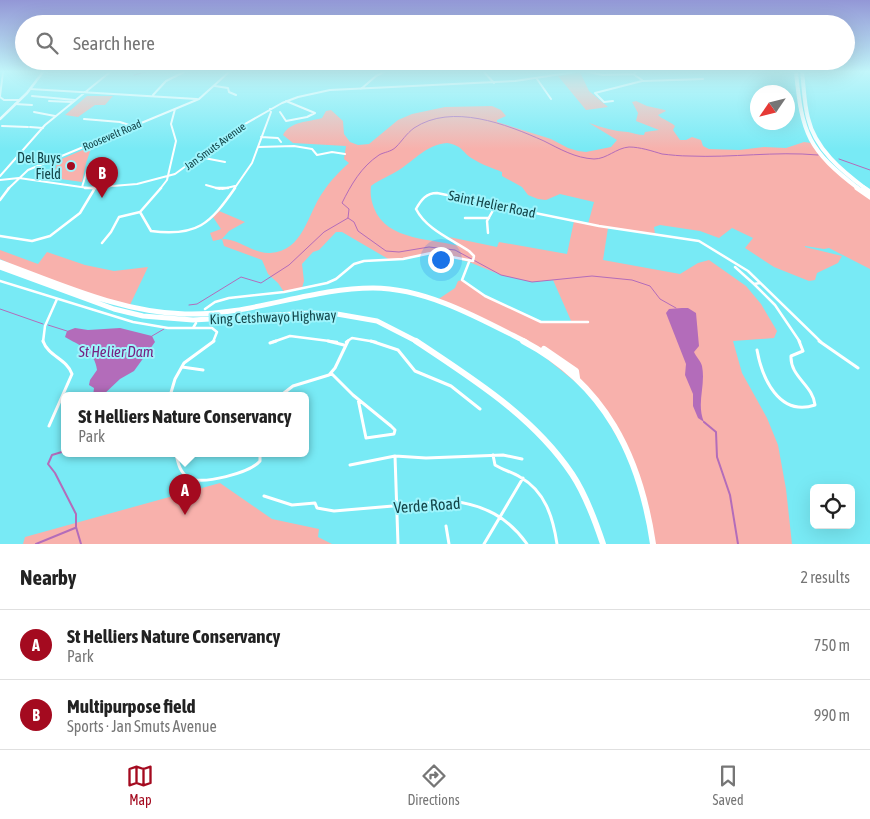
<!DOCTYPE html>
<html lang="en">
<head>
<meta charset="utf-8">
<style>
	:root { --surface:#fff; --page:#f2f2f2; --text:#222; --muted:#767676; --line:#e0e0e0; --accent:#a40a1f }
	body { margin:0; font-family:"Asap Condensed",sans-serif; background:var(--page); color:var(--text) }
	.controls { position:absolute; right:15px; bottom:15px; display:grid; overflow:hidden; border-radius:8px; box-shadow:0 5px 20px #0002 }
	.controls button { width:45px; height:45px; display:grid; place-items:center; padding:0; border:0; border-bottom:1px solid var(--line); background:var(--surface); color:var(--text); font:25px sans-serif }
	.compass { position:absolute; left:750px; top:85px; width:45px; height:45px; border-radius:50%; background:var(--surface); box-shadow:0 5px 20px #0002; rotate:235deg }
	.you { position:absolute; left:440px; top:259px; width:18px; height:18px; margin:-12px; border:4px solid #fff; border-radius:50%; background:#1a73e8; box-shadow:0 0 0 8px #1a73e833 }
	.badge { display:grid; place-items:center; width:32px; height:32px; border-radius:50%; background:var(--accent); color:#fff; font-size:16px; font-weight:700 }
	.pin { position:absolute; translate:-50% -41px; filter:drop-shadow(0 1px 2px #0008) }
	.pin::after { content:''; position:absolute; top:26px; width:18px; height:15px; background:inherit; clip-path:polygon(0 0,100% 0,50% 100%) }
	.popup { position:absolute; left:61px; top:392px; width:248px; height:65px; box-sizing:border-box; display:grid; place-content:center; border-radius:8px; background:var(--surface); filter:drop-shadow(0 1px 4px #0005); font-size:16px; white-space:nowrap; color:var(--muted) }
	.popup b { font-size:19px; color:var(--text) }
	.popup::after { content:''; position:absolute; left:50%; top:100%; margin-left:-10px; border:10px solid transparent; border-top-color:var(--surface) }
	.list { margin:0; padding:0; list-style:none }
	h2 { display:flex; justify-content:space-between; align-items:center; height:65px; margin:0; padding:0 20px; font-size:21px }
	h2 small { font-size:16px; font-weight:400; color:var(--muted) }
	.list li { display:grid; grid-template-columns:32px 1fr auto; gap:15px; align-items:center; box-sizing:border-box; height:70px; padding:0 20px; border-top:1px solid var(--line) }
	.list b { display:block; font-size:19px; white-space:nowrap }
	.list p { margin:0; font-size:16px; white-space:nowrap; color:var(--muted) }
	.list em { font-size:16px; font-style:normal; color:var(--muted) }
	.icon { flex:none; width:28px; height:28px; fill:none; stroke:currentColor; stroke-width:2; stroke-linecap:round; stroke-linejoin:round }
	.map { position:relative; flex:none; width:870px; height:544px; overflow:hidden }
	.search { position:absolute; background:var(--surface); box-shadow:0 5px 20px #0002; left:15px; right:15px; top:15px; height:55px; display:flex; align-items:center; gap:12px; box-sizing:border-box; padding:0 18px; border-radius:28px; color:var(--muted); font-size:19px }
	.sheet { height:205px; background:var(--surface) }
	nav { display:flex; justify-content:space-around; align-items:center; box-sizing:border-box; height:70px; border-top:1px solid var(--line); background:var(--surface); font-size:14px; color:var(--muted) }
	nav a { display:grid; justify-items:center; gap:2px }
	nav .on { color:var(--accent) }
	.map>svg:first-child { display:block }
	.green { fill:#f8b1ac; fill-rule:evenodd }
	.water { fill:#b36cba }
	.lines { fill:none; stroke-linecap:round; stroke-linejoin:round }
	.stream-far1 { stroke:#b36cba; stroke-width:1 }
	.stream { stroke:#b36cba; stroke-width:2 }
	.minor-far2 { stroke:#fff; stroke-width:2 }
	.minor-far1 { stroke:#fff; stroke-width:2.5 }
	.minor { stroke:#fff; stroke-width:3 }
	.tertiary { stroke:#fff; stroke-width:2.5 }
	.motorway-far2 { stroke:#fff; stroke-width:4 }
	.motorway-far1 { stroke:#fff; stroke-width:5 }
	.motorway { stroke:#fff; stroke-width:6 }
	.poi-dot { fill:#a40a1f; stroke:#9ef4fc; stroke-width:2 }
	.labels { text-anchor:middle; dominant-baseline:central; stroke-width:4; stroke-linejoin:round; paint-order:stroke }
	.far-street-label { font-size:11px; fill:#134549; stroke:#9ef4fc }
	.poi-label { font-size:14px; fill:#134549; stroke:#9ef4fc; text-anchor:end }
	.street-label { font-size:14px; fill:#134549; stroke:#9ef4fc }
	.water-label { font-size:15px; font-style:italic; fill:#772080; stroke:#9ef4fc }
	.near-street-label { font-size:16px; fill:#134549; stroke:#9ef4fc }
</style>
</head>
<body>
<div class="map">
<svg width="870" height="544" viewBox="0 0 870 544">
	<rect width="100%" height="100%" fill="#78eaf5"/>
	<!-- green -->
	<path class="green" d="M580,72L589,91L608,107L586,110L558,76Z
		M87,96H113L105,105H95L78,117L65,115Z
		M636,101L647,106L665,110L666,111L658,115C663,120 670,121 675,126L673,130L680,140H686L692,137L701,140L703,146L709,149L739,150L764,147L786,148L804,142L811,143L827,161L870,199V269L829,248L824,249L805,246V247L842,256L838,263L817,273L815,280L809,281L774,267L745,248L753,238L732,228L719,238L700,231L660,225L654,227L655,234L608,228L603,260L680,274L698,263L709,260L746,286L761,304L777,331L774,338L733,341L742,373L767,418L778,445L786,489L792,544H653L640,477L594,397L531,346L437,300L455,288L458,281L462,280L480,293L545,323H572L553,280L532,282L501,275L469,262L434,253L390,260L342,232H336L319,250L313,252L302,264L304,281L302,288L284,292L278,283L268,274L262,260L224,246L222,239L213,241L210,233L221,229L213,217L219,211L245,222L229,231L222,239C240,239 253,254 270,253C304,251 307,214 323,192C330,181 340,171 349,163L344,159L346,146L293,143L283,135C290,121 309,122 322,118L326,111L331,110L343,121L344,134L350,142L358,145L369,144L398,120L412,114L445,107L492,106L501,110L506,116L497,120V122L551,139L568,148L578,151L586,152L611,147L617,140L589,123C604,128 613,131 628,132C634,133 638,135 644,135L645,132L659,130L636,121L638,113L632,102ZM447,143C464,146 462,153 473,159C482,165 493,168 502,172V176L522,187L528,195L538,199L546,200L560,194L594,202L588,224L574,221L567,254L499,242L497,247L449,237L463,247C434,238 387,242 374,208C371,200 370,194 371,186C380,179 390,176 399,170C416,159 426,145 447,143Z
		M92,146L86,163L82,182L46,177L56,168L57,161Z
		M0,250L38,264L47,252L85,265L114,271L148,267L129,307L28,272L0,259Z
		M220,483L272,519L319,529L318,537L332,544H23L25,537Z"/>
	<!-- water -->
	<path class="water" d="M682,308H688L696,313L699,346L694,352C696,357 701,361 702,366C706,386 696,403 704,422L698,418L693,406V394L685,375L686,364L666,313L669,309Z
		M75,328L88,330L120,328L152,336L155,342L134,371L120,379L102,396H93L94,388L89,385L90,380L97,370C95,351 79,345 65,337L67,331Z"/>
	<g class="lines">
		<!-- stream-far1 -->
		<path class="stream-far1" d="M134,75L146,72
			M839,159L870,170
			M348,218L354,222L358,231L386,251L399,252L429,247L455,250L501,275L532,282L592,276L632,280L650,286L660,299L676,308
			M189,305L197,304L241,277L261,283L289,265L324,232L348,218L349,209L342,203C351,185 361,167 379,155C384,152 391,152 396,147C402,141 406,134 414,128C452,103 506,124 544,141C560,149 575,158 594,159C607,159 616,148 629,147C640,147 652,151 662,154C671,155 680,156 689,156C732,158 775,151 818,155
			M0,309L43,324
			M48,325L67,331
			M152,336L164,329"/>
		<!-- stream -->
		<path class="stream" d="M704,422L716,432L717,457L730,495L738,544
			M65,451L52,455L48,464L55,473L76,514V527L81,544
			M36,544L75,528"/>
		<!-- minor-far2 -->
		<path class="minor-far2" d="M484,72L494,83
			M589,72L603,75L633,74L636,72
			M633,74L642,80
			M537,79L551,99
			M215,86L228,88L229,92L236,95
			M30,89L197,99
			M361,89L376,76L384,72
			M153,95L166,81L184,72
			M0,96L3,72
			M32,96L75,100
			M0,97L4,100H20
			M49,101L72,102
			M613,101L604,102L595,93L642,81L703,79
			M15,104L32,105
			M34,112L55,116
			M280,112L286,121L307,117L315,113L286,101
			M84,119L120,122L132,126
			M2,126L28,127
			M30,127L43,128
			M261,137L278,138L281,142
			M258,147L294,146L312,149L317,155L332,152L345,154
			M199,157L225,162
			M0,176L45,125L110,72
			M0,180L19,178L88,188L137,184L175,174L238,128L282,103L298,97L330,90L515,81L575,72
			M206,185L220,189
			M82,187L89,165
			M8,189L28,170L199,99L229,72
			M160,189L167,180L176,141L171,124L175,109
			M222,189L235,186
			M234,189L252,163L271,112L270,109"/>
		<!-- minor-far1 -->
		<path class="minor-far1" d="M85,188H93
			M161,188L140,212L151,231C197,237 210,224 235,188
			M216,188H228
			M0,200L9,188
			M465,218H489
			M488,233L487,221L496,205
			M0,236L32,241L50,236L80,213L95,188
			M102,243L111,232L119,217L140,212
			M469,262L462,280L485,296L541,322H588
			M735,267L754,284
			M0,281L133,322L168,328H212L217,332L213,342
			M760,283L754,284L775,305L800,342
			M205,309L215,302L229,298L284,292L327,283L336,279L354,264L364,261L403,259L431,253L473,261L474,256L469,251C451,239 426,229 416,209C421,200 426,193 437,193L599,226L699,241L748,271L821,342
			M193,328L196,323
			M43,342L45,326L57,299
			M273,342L290,336L337,342
			M346,342L352,338L376,342"/>
		<!-- minor -->
		<path class="minor" d="M43,341C48,356 67,359 72,374L49,426
			M328,341L344,345
			M371,341L398,350L415,371L451,386L480,409
			M819,341L858,368
			M270,343L276,341
			M757,350C762,378 779,417 815,405C813,385 790,377 791,356L803,351L799,341
			M182,367L203,370
			M331,373L353,395L391,426L395,430L394,434L366,438L358,399
			M170,396L175,379L184,363L214,341
			M280,396L293,386L329,375L335,368L348,341
			M176,454C178,463 180,473 189,478C203,485 250,473 260,461V454
			M493,455L495,465C503,470 512,472 520,477C545,491 553,517 557,544
			M350,465L395,456
			M264,496L292,505L315,503L317,508L334,511L452,501C484,505 508,517 527,544
			M446,526L449,544
			M398,544L395,456L426,458L503,455L522,459
			M484,544L523,478"/>
		<!-- tertiary -->
		<path class="tertiary" d="M0,119L27,93L43,72"/>
		<!-- motorway-far2 -->
		<path class="motorway-far2" d="M796,72C802,134 808,150 859,189
			M802,72C804,87 804,103 808,118C815,149 842,171 866,189"/>
		<!-- motorway-far1 -->
		<path class="motorway-far1" d="M857,188L870,197
			M864,188L870,192
			M0,262C60,284 120,312 185,314C250,316 310,288 373,288C426,288 479,318 526,342
			M0,267L114,309L143,316L193,320L310,313L337,314L377,321L418,342"/>
		<!-- motorway -->
		<path class="motorway" d="M416,341C473,379 533,416 572,474C586,495 595,520 603,544
			M523,341C605,384 640,456 653,544
			M544,349L576,371L577,378"/>
	</g>
	<!-- sky -->
	<linearGradient id="sky" x2="0" y2="1"><stop stop-color="#9397d6"/><stop offset="0.48" stop-color="#c2f6fa"/><stop offset="1" stop-color="#c2f6fa" stop-opacity="0"/></linearGradient>
	<rect width="870" height="149" fill="url(#sky)"/>
	<!-- markers -->
	<circle class="poi-dot" cx="71" cy="166" r="5"/>
	<g class="labels">
		<!-- far-street labels -->
		<g class="far-street-label">
			<text transform="translate(112 135) rotate(-23)">Roosevelt Road</text>
			<text transform="translate(215 146) rotate(-36)">Jan Smuts Avenue</text>
		</g>
		<!-- poi labels -->
		<g class="poi-label">
			<text x="61" y="158">Del Buys<tspan x="61" dy="16">Field</tspan></text>
		</g>
		<!-- street labels -->
		<g class="street-label">
			<text transform="translate(492 204) rotate(12)">Saint Helier Road</text>
			<text transform="translate(273 317) rotate(-2)">King Cetshwayo Highway</text>
		</g>
		<!-- water labels -->
		<g class="water-label">
			<text x="116" y="351">St Helier Dam</text>
		</g>
		<!-- near-street labels -->
		<g class="near-street-label">
			<text transform="translate(427 505) rotate(-4)">Verde Road</text>
		</g>
	</g>
</svg>
<div class="controls">
<button><svg class="icon" aria-label="locate" viewBox="0 0 24 24"><circle cx="12" cy="12" r="6"/><path d="M12 2v4M12 18v4M2 12h4M18 12h4"/></svg></button>
</div>
<svg class="compass" viewBox="-18 -18 36 36"><path d="M0-13l5 13h-10z" fill="#e53935"/><path d="M0 13l5-13h-10z" fill="#767676"/></svg>
<div class="you"></div>
<div class="pin badge" style="left:185px;top:515px">A</div>
<div class="popup"><b>St Helliers Nature Conservancy</b>Park</div>
<div class="pin badge" style="left:102px;top:198px">B</div>
<div class="search"><svg class="icon" aria-label="search" viewBox="0 0 24 24"><circle cx="10" cy="10" r="6"/><path d="M15 15l6 6"/></svg>Search here</div>
</div>
<section class="sheet">
<h2>Nearby<small>2 results</small></h2>
<ul class="list">
<li><span class="badge">A</span><div><b>St Helliers Nature Conservancy</b><p>Park</p></div><em>750 m</em></li>
<li><span class="badge">B</span><div><b>Multipurpose field</b><p>Sports · Jan Smuts Avenue</p></div><em>990 m</em></li>
</ul>
</section>
<nav>
<a class="on"><svg class="icon" aria-label="map" viewBox="0 0 24 24"><path d="M3 6l6-2 6 2 6-2v14l-6 2-6-2-6 2zM9 4v14M15 6v14"/></svg>Map</a>
<a><svg class="icon" aria-label="directions" viewBox="0 0 24 24"><path d="M12 3l9 9-9 9-9-9zM9 14v-3h6M13 9l2 2-2 2"/></svg>Directions</a>
<a><svg class="icon" aria-label="saved" viewBox="0 0 24 24"><path d="M7 4h10v16l-5-4-5 4z"/></svg>Saved</a>
</nav>
</body>
</html>
